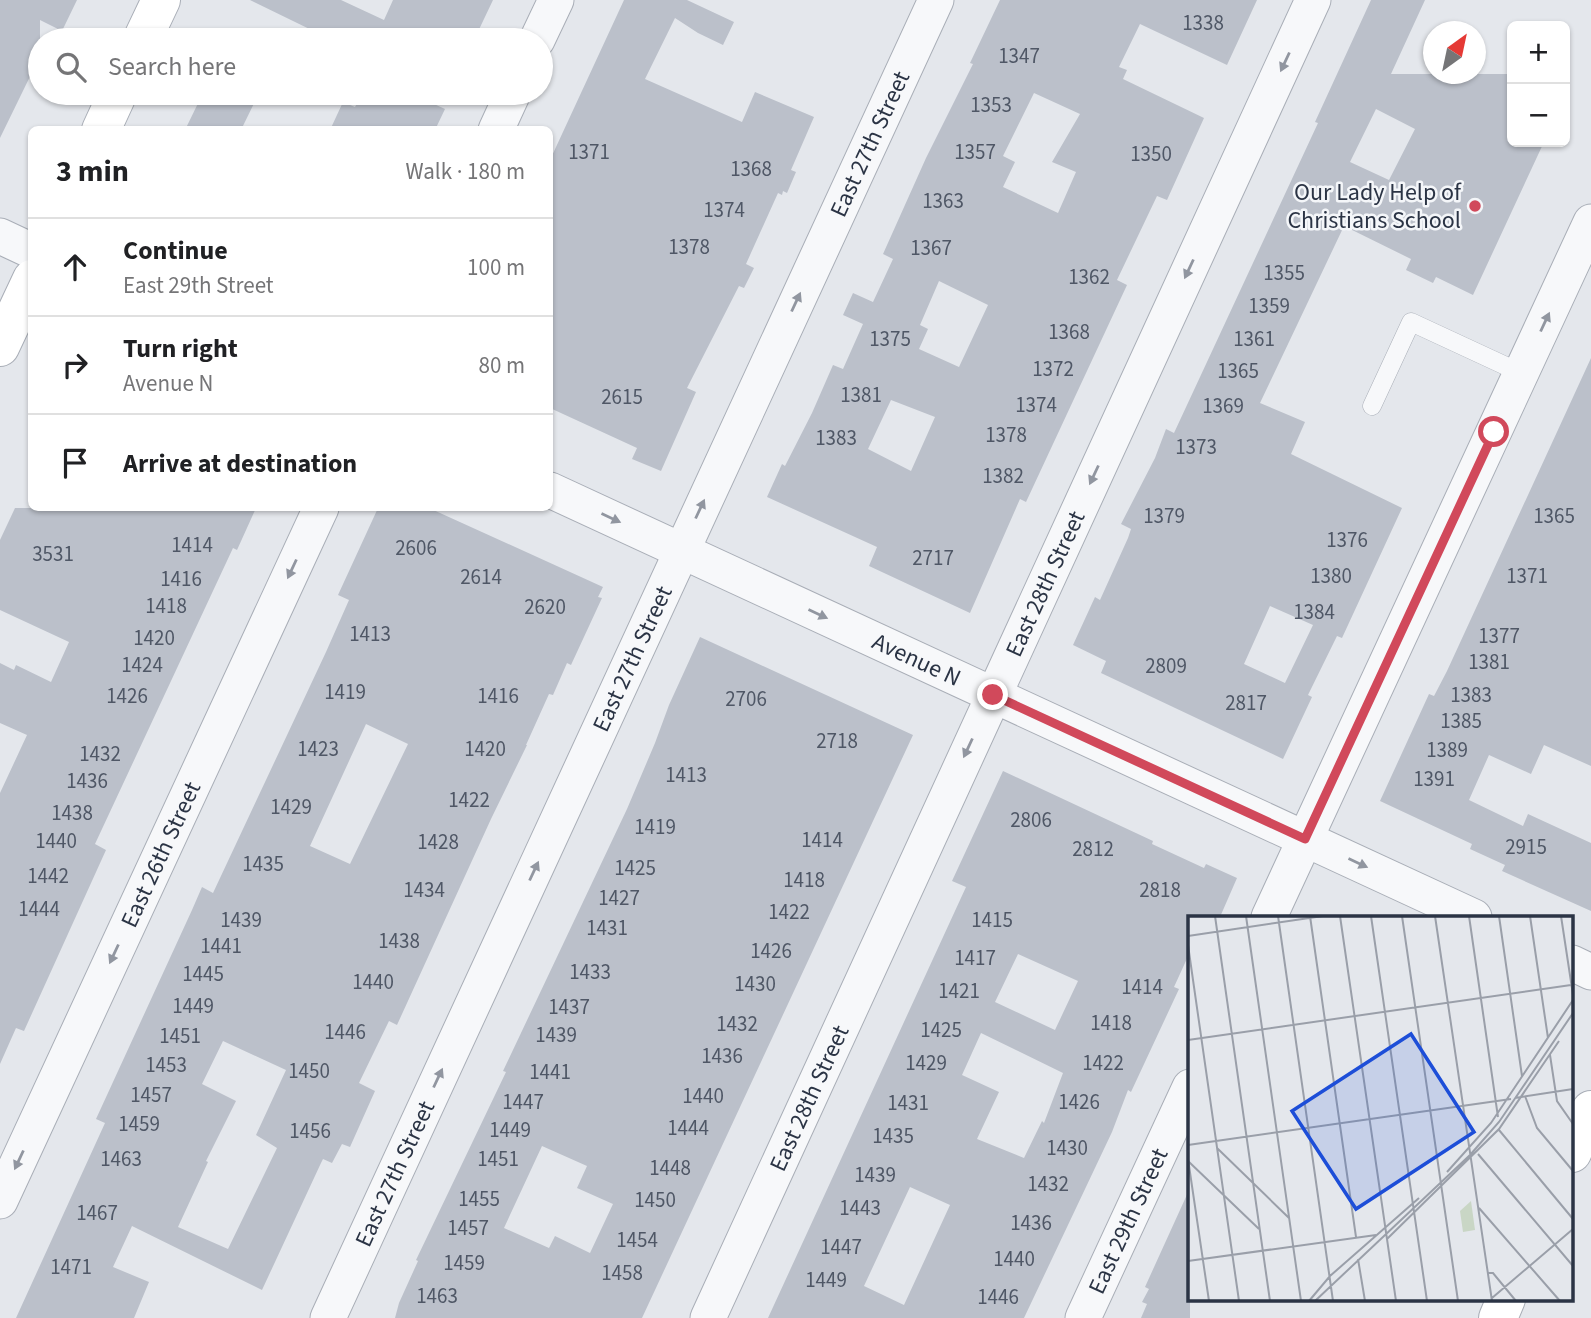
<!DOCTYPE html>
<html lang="en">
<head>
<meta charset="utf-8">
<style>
	:root { --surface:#fff; --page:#f2f2f2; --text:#202124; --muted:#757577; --line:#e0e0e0 }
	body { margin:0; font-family:"Source Sans 3",sans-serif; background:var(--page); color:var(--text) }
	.controls { position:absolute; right:21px; top:21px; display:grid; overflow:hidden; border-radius:10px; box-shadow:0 2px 5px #0004 }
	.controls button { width:63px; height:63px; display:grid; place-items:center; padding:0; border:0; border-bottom:2px solid var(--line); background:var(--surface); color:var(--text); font:35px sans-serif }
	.compass { position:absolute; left:1423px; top:21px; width:63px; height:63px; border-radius:50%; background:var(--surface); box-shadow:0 2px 5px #0004; rotate:33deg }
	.stop { position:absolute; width:21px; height:21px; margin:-16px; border:5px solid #d1495b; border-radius:50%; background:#fff }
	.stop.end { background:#d1495b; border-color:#fff; box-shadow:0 2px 7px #0008 }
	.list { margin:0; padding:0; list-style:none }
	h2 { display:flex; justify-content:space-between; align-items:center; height:91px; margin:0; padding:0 28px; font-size:30px }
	h2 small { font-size:23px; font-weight:400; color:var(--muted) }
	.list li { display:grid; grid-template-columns:46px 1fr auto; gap:21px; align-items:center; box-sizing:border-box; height:98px; padding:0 28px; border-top:2px solid var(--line) }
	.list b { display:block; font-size:26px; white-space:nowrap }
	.list p { margin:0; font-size:23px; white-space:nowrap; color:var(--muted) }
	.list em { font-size:23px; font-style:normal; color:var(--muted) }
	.icon { flex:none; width:38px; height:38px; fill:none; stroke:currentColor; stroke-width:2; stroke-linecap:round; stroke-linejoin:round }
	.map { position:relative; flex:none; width:1591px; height:1318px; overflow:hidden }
	.search { position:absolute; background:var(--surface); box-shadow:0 2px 5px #0004; left:28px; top:28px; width:525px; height:77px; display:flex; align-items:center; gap:18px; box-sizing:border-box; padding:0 24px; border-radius:38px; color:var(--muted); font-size:26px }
	.panel { position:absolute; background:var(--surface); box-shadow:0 2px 5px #0004; left:28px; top:126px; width:525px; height:385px; border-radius:10px }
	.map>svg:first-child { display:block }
	.building { fill:#bbc0ca; fill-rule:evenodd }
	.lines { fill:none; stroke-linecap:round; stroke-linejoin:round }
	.service-casing { stroke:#a9aeb7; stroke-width:19 }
	.minor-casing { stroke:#a9aeb7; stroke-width:37 }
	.secondary-casing { stroke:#a9aeb7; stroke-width:40 }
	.service { stroke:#f7f8fa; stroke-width:18 }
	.minor { stroke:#f7f8fa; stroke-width:35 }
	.secondary { stroke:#fff; stroke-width:38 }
	.oneway { fill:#9196a0 }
	.route { stroke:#d1495b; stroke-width:9 }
	.poi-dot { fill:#d1495b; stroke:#f4f6f9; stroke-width:2.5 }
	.labels { text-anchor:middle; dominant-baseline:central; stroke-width:5; stroke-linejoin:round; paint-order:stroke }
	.number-label { font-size:21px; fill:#4f5766 }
	.street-label { font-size:24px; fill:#2b3445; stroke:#f4f6f9 }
	.poi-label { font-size:24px; fill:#2b3445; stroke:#f4f6f9; text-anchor:end }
	.inset-road { fill:none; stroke:#9a9fa9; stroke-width:2 }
	.view { fill:#1d4ed8; fill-opacity:0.15; stroke:#1d4ed8; stroke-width:3.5 }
	.inset-edge { fill:none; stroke:#2b3445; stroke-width:3.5 }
</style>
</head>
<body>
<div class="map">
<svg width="1591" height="1318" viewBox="0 0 1591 1318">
	<rect width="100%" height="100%" fill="#e4e7ec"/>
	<!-- building -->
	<path class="building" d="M0,0H77L62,31L40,20V56L0,138Z
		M250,0H341L384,20L393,0H493L474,40H332Z
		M624,0H687L734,22L723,45L698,33L675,18L645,79L742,122L755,92L814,117L791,170L796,172L787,193L783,191L782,195L778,193L746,264L754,268L744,288L739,286L687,388L696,392L661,471L632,459L637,448L550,408V160Z
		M1000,0H1257L1227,65L1140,24L1119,67L1127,70L1123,79L1204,118L1167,200L1157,196L1117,280L1127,285L1026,502L1020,499L970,613L869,566L877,547L767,497L782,464L785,466L812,413L833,365L843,369L863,324L843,315L853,293L873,302L893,259L883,254L926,158L973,64L970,63ZM1034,93L1080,114L1052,162L1076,172L1058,213L1003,187L1015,162L1003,156ZM939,281L988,305L959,367L919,349L928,329L920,325ZM891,400L935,417L911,471L868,449Z
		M1371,0H1425L1391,74H1512V142H1544L1473,295L1436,277L1433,283L1406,270L1411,259L1344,226L1260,403L1305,422L1291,454L1402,508L1342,638L1337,636L1308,695L1312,697L1283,759L1101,673L1106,661L1073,645L1095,597L1100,600L1128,538L1131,529L1121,524L1155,458L1166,429L1174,433L1318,123L1315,122ZM1376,109L1415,129L1389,180L1350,162ZM1270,606L1313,625L1285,683L1244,664Z
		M203,93H259L241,130H185Z
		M362,93H410L445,109L435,130H330L343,102L355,107Z
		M1591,358V766L1544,745L1531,774L1489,755L1469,800L1523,826L1528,814L1591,843V911L1502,871L1505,865L1470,849L1472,844L1380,801L1429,694L1434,696L1447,671Z
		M15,508H256L237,550L233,548L95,844L106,850L24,1031L16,1028L0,1064V793L27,735L0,723V663L14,670L16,665L51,682L69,642L0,610V540Z
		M378,508H429L603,587L598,597L602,598L571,665L567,663L553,695L549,694L526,745H527L491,819L397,1025L389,1021L359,1083L375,1091L350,1147L342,1144L332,1163L323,1159L321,1163L262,1290L132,1226L113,1267L149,1282L134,1318H16L105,1123L96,1119L192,910L202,887L213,893L326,652L349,600L338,595ZM366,724L408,744L350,864L310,846ZM223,1041L286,1070L256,1135L277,1148L228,1249L178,1227L208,1162L206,1161L236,1101L202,1084Z
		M700,637L913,735L642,1318H395L399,1303L418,1261L416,1260L506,1072L503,1071L627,809L655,743L669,705ZM542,1146L587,1166L577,1188L613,1204L590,1253L555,1236L549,1248L504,1228Z
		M1003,771L1153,841L1152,844L1204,868L1206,864L1237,878L1220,917H1190V952L1174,987L1179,989L1131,1092L1128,1090L1112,1132L1024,1318H768L966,887L952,881ZM1018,954L1078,981L1055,1030L995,1002ZM981,1033L1063,1073L1044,1123L1042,1121L1024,1158L977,1139L999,1092L962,1075ZM910,1187L950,1205L904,1305L864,1286Z
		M1190,1188V1318H1141L1147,1304L1142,1302L1149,1289L1145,1287Z"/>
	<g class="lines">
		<defs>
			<path id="service" d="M1372,406L1411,322L1521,373"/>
			<g id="minor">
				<path d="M537,40L556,0"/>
				<path d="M496,130L513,93"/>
				<path d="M0,236L32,251"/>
				<path id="s1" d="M550,490L1474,917"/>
				<path d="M1269,917L1591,222"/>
				<path d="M1572,963L1591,972"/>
				<path id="s2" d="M0,1201L321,508"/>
				<path id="s3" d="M328,1318L936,0"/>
				<path id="s4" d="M708,1318L1313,0"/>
				<path id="s5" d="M1083,1318L1190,1087"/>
			</g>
			<path id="secondary" d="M142,40L161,0
				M101,130L118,93
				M0,347L32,279
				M1572,1153L1591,1110
				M1498,1318L1506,1299"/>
		</defs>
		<!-- service casing -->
		<use href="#service" class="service-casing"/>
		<!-- minor casing -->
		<use href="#minor" class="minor-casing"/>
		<!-- secondary casing -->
		<use href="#secondary" class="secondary-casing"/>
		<!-- service -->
		<use href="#service" class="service"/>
		<!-- minor -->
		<use href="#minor" class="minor"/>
		<!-- secondary -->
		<use href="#secondary" class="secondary"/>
	</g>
	<!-- one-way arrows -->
	<defs><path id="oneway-solid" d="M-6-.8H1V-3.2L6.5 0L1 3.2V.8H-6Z" transform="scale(1.75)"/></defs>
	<g class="oneway">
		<use href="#oneway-solid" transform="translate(1285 62) rotate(115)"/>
		<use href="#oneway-solid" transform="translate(1189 269) rotate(115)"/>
		<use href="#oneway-solid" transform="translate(796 302) rotate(-65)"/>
		<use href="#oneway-solid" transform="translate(1545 322) rotate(-65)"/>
		<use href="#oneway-solid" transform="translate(1094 475) rotate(115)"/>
		<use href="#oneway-solid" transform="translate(700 509) rotate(-65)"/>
		<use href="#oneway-solid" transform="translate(611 518) rotate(25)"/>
		<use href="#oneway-solid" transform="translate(292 569) rotate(115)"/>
		<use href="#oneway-solid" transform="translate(818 614) rotate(25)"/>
		<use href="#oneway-solid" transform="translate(968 748) rotate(115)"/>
		<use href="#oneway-solid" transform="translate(1358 863) rotate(25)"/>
		<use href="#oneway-solid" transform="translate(534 871) rotate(-65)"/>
		<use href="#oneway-solid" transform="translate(114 954) rotate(115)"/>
		<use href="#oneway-solid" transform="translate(438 1078) rotate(-65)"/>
		<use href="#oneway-solid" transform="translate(19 1160) rotate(115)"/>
	</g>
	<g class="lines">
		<!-- route -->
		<path class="route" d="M993,695L1305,839L1494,432"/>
	</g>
	<!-- markers -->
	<circle class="poi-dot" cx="1475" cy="206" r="7"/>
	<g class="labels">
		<!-- number labels -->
		<g class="number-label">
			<text x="1203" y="23">1338</text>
			<text x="1019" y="56">1347</text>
			<text x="991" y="105">1353</text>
			<text x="589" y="152">1371</text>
			<text x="975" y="152">1357</text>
			<text x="1151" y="154">1350</text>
			<text x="751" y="169">1368</text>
			<text x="943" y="201">1363</text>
			<text x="724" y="210">1374</text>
			<text x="689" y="247">1378</text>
			<text x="931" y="248">1367</text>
			<text x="1284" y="273">1355</text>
			<text x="1089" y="277">1362</text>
			<text x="1269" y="306">1359</text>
			<text x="1069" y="332">1368</text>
			<text x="890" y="339">1375</text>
			<text x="1254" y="339">1361</text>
			<text x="1053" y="369">1372</text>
			<text x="1238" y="371">1365</text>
			<text x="861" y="395">1381</text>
			<text x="622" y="397">2615</text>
			<text x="1036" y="405">1374</text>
			<text x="1223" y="406">1369</text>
			<text x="1006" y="435">1378</text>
			<text x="836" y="438">1383</text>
			<text x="1196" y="447">1373</text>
			<text x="1003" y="476">1382</text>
			<text x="1164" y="516">1379</text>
			<text x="1554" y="516">1365</text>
			<text x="1347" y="540">1376</text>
			<text x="192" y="545">1414</text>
			<text x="416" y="548">2606</text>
			<text x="53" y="554">3531</text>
			<text x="933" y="558">2717</text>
			<text x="1331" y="576">1380</text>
			<text x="1527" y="576">1371</text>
			<text x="481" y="577">2614</text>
			<text x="181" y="579">1416</text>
			<text x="166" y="606">1418</text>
			<text x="545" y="607">2620</text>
			<text x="1314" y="612">1384</text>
			<text x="370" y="634">1413</text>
			<text x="1499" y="636">1377</text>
			<text x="154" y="638">1420</text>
			<text x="1489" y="662">1381</text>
			<text x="142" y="665">1424</text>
			<text x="1166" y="666">2809</text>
			<text x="345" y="692">1419</text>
			<text x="1471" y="695">1383</text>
			<text x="127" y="696">1426</text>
			<text x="498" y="696">1416</text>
			<text x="746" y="699">2706</text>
			<text x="1246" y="703">2817</text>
			<text x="1461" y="721">1385</text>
			<text x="837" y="741">2718</text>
			<text x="318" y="749">1423</text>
			<text x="485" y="749">1420</text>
			<text x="1447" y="750">1389</text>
			<text x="100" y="754">1432</text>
			<text x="686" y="775">1413</text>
			<text x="1434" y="779">1391</text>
			<text x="87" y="781">1436</text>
			<text x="469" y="800">1422</text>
			<text x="291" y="807">1429</text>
			<text x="72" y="813">1438</text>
			<text x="1031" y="820">2806</text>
			<text x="655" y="827">1419</text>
			<text x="822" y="840">1414</text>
			<text x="56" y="841">1440</text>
			<text x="438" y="842">1428</text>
			<text x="1526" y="847">2915</text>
			<text x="1093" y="849">2812</text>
			<text x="263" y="864">1435</text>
			<text x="635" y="868">1425</text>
			<text x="48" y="876">1442</text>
			<text x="804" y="880">1418</text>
			<text x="424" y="890">1434</text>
			<text x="1160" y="890">2818</text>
			<text x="619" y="898">1427</text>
			<text x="39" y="909">1444</text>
			<text x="789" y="912">1422</text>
			<text x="241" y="920">1439</text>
			<text x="992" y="920">1415</text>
			<text x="607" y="928">1431</text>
			<text x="399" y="941">1438</text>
			<text x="221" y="946">1441</text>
			<text x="771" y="951">1426</text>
			<text x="975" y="958">1417</text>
			<text x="590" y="972">1433</text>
			<text x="203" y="974">1445</text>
			<text x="373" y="982">1440</text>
			<text x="755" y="984">1430</text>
			<text x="1142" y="987">1414</text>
			<text x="959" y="991">1421</text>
			<text x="193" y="1006">1449</text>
			<text x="569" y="1007">1437</text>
			<text x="1111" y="1023">1418</text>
			<text x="737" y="1024">1432</text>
			<text x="941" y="1030">1425</text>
			<text x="345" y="1032">1446</text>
			<text x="556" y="1035">1439</text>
			<text x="180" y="1036">1451</text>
			<text x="722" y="1056">1436</text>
			<text x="926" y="1063">1429</text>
			<text x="1103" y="1063">1422</text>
			<text x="166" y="1065">1453</text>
			<text x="309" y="1071">1450</text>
			<text x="550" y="1072">1441</text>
			<text x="151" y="1095">1457</text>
			<text x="703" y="1096">1440</text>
			<text x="523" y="1102">1447</text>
			<text x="1079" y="1102">1426</text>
			<text x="908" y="1103">1431</text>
			<text x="139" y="1124">1459</text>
			<text x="688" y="1128">1444</text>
			<text x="510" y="1130">1449</text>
			<text x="310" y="1131">1456</text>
			<text x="893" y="1136">1435</text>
			<text x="1067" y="1148">1430</text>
			<text x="121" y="1159">1463</text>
			<text x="498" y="1159">1451</text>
			<text x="670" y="1168">1448</text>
			<text x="875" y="1175">1439</text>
			<text x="1048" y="1184">1432</text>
			<text x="479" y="1199">1455</text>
			<text x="655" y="1200">1450</text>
			<text x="860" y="1208">1443</text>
			<text x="97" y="1213">1467</text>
			<text x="1031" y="1223">1436</text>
			<text x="468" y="1228">1457</text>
			<text x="637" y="1240">1454</text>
			<text x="841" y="1247">1447</text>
			<text x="1014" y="1259">1440</text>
			<text x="464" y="1263">1459</text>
			<text x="71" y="1267">1471</text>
			<text x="622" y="1273">1458</text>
			<text x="826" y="1280">1449</text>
			<text x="437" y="1296">1463</text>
			<text x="998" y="1297">1446</text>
		</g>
		<!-- street labels -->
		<g class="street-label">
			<text stroke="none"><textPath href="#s3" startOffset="1293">East 27th Street</textPath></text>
			<text stroke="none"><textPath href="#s4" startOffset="808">East 28th Street</textPath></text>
			<text stroke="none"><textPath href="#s3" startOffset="726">East 27th Street</textPath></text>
			<text stroke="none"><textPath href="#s1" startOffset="404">Avenue N</textPath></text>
			<text stroke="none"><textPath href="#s2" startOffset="382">East 26th Street</textPath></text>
			<text stroke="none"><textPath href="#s4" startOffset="242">East 28th Street</textPath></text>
			<text stroke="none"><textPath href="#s3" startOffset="159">East 27th Street</textPath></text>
			<text stroke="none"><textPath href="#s5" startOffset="107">East 29th Street</textPath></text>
		</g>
		<!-- poi labels -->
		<g class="poi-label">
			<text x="1461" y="192">Our Lady Help of<tspan x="1461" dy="28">Christians School</tspan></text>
		</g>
	</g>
	<!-- overview -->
	<g transform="translate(1188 916)">
		<rect width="385" height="385" fill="#e4e7ec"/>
		<path d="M283,285L287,314L275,316L272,295Z" fill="#c9d6c5"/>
		<path class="inset-road" d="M27,0L82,385M58,0L113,385M90,0L145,385M122,0L168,321M152,0L208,385M183,0L239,385M214,0L270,385M247,0L304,385M281,0L310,201M311,0L334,160M342,0L360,122M373,0L385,79M0,20L135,0M0,29L51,385M0,124L383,69M362,139L369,185L385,208M337,180L349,212L385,255M327,182L385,173M311,214L385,303M0,229L323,183M29,232L101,302M290,238L385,350M0,243L21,385M0,245L71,313M259,256L303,207L385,84M291,292L372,385M199,323L311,213L371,125M170,343L177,385M0,345L188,319M300,357H305L328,385M304,382L385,313M121,385L142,360L231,282M127,385L282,239L311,206L385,97"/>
		<path class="view" d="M223,118L286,216L168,293L104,195Z"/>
		<rect width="385" height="385" class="inset-edge"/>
	</g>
</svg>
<div class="controls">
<button>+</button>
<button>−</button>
</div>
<svg class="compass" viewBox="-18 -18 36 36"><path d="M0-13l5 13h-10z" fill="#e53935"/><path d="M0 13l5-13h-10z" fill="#757577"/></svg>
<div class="stop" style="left:1494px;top:432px"></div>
<div class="stop end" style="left:993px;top:695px"></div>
<div class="search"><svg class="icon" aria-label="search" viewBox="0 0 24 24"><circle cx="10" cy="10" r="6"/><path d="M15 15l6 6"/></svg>Search here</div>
<section class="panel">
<h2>3 min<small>Walk · 180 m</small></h2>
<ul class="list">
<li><svg class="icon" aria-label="ahead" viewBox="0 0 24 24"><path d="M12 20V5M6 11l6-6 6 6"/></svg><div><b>Continue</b><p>East 29th Street</p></div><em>100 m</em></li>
<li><svg class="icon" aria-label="right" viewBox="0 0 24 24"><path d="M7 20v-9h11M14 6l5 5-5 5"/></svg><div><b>Turn right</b><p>Avenue N</p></div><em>80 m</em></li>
<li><svg class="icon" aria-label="arrive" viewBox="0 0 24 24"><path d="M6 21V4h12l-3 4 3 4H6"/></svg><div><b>Arrive at destination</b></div></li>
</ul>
</section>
</div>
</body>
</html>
